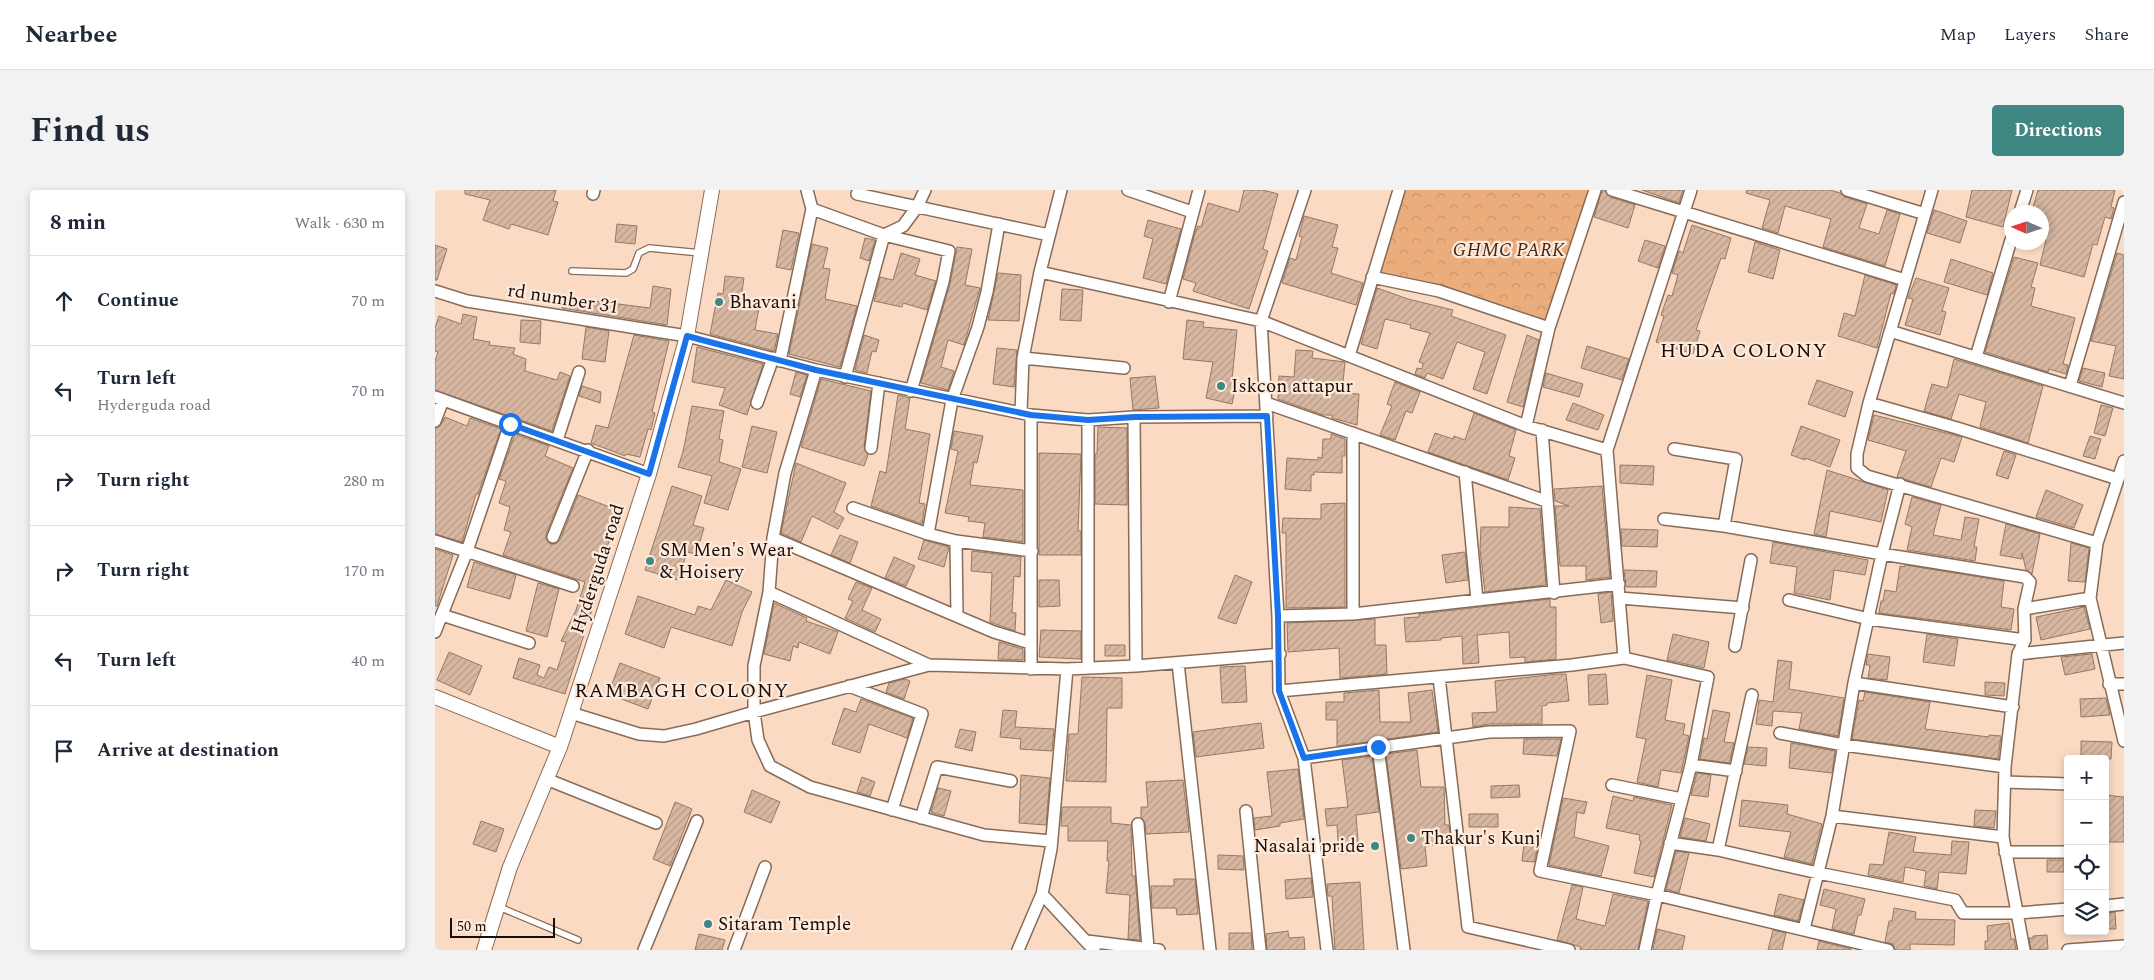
<!DOCTYPE html>
<html lang="en">
<head>
<meta charset="utf-8">
<style>
	:root { --surface:#fff; --page:#f2f2f3; --text:#1f2937; --muted:#747a83; --line:#e0e1e3; --accent:#408783 }
	body { margin:0; font-family:Spectral,serif; background:var(--page); color:var(--text) }
	.controls { position:absolute; right:15px; bottom:15px; display:grid; overflow:hidden; border-radius:5px; box-shadow:0 2px 8px #0003 }
	.controls button { width:45px; height:45px; display:grid; place-items:center; padding:0; border:0; border-bottom:1px solid var(--line); background:var(--surface); color:var(--text); font:25px sans-serif }
	.compass { position:absolute; left:1569px; top:15px; width:45px; height:45px; border-radius:50%; background:var(--surface); box-shadow:0 2px 8px #0003; rotate:273deg }
	.scale { position:absolute; left:15px; bottom:12px; width:105px; box-sizing:border-box; padding-left:5px; border:2px solid #190e07; border-top:0; font-size:14px; line-height:18px; white-space:nowrap; color:#190e07; -webkit-text-stroke:4px #feeadc; paint-order:stroke }
	.stop { position:absolute; width:15px; height:15px; margin:-11px; border:4px solid #1a73e8; border-radius:50%; background:#fff }
	.stop.end { background:#1a73e8; border-color:#fff; box-shadow:0 1px 5px #0008 }
	.list { margin:0; padding:0; list-style:none }
	h2 { display:flex; justify-content:space-between; align-items:center; height:65px; margin:0; padding:0 20px; font-size:21px }
	h2 small { font-size:16px; font-weight:400; color:var(--muted) }
	.list li { display:grid; grid-template-columns:32px 1fr auto; gap:15px; align-items:center; box-sizing:border-box; height:90px; padding:0 20px; border-top:1px solid var(--line) }
	.list b { display:block; font-size:19px; white-space:nowrap }
	.list p { margin:0; font-size:16px; white-space:nowrap; color:var(--muted) }
	.list em { font-size:16px; font-style:normal; color:var(--muted) }
	.icon { flex:none; width:28px; height:28px; fill:none; stroke:currentColor; stroke-width:2; stroke-linecap:round; stroke-linejoin:round }
	.map { position:relative; flex:none; width:1689px; height:760px; overflow:hidden; border-radius:5px }
	header { display:flex; align-items:center; gap:30px; box-sizing:border-box; height:70px; padding:0 25px; background:var(--surface); border-bottom:1px solid var(--line) }
	header strong { font-size:24px }
	nav { display:flex; gap:28px; margin-inline-start:auto; font-size:18px }
	.intro { display:flex; align-items:center; justify-content:space-between; box-sizing:border-box; height:120px; padding:0 30px }
	h1 { margin:0; font-size:35px }
	.button { padding:12px 22px; border-radius:5px; background:var(--accent); color:#fff; font-size:18px; font-weight:700 }
	main { display:flex; gap:30px; padding:0 30px }
	aside { flex:1; background:var(--surface); border-radius:5px; box-shadow:0 2px 8px #0003 }
	.map>svg:first-child { display:block }
	.park { fill:url(#park-crowns) }
	.building { fill:url(#building-hatch); stroke:#957863 }
	.lines { fill:none; stroke-linecap:round; stroke-linejoin:round }
	.service-casing { stroke:#886b57; stroke-width:8 }
	.minor-casing { stroke:#886b57; stroke-width:14 }
	.tertiary-casing { stroke:#886b57; stroke-width:16 }
	.service { stroke:#fff; stroke-width:5.5 }
	.minor { stroke:#fff; stroke-width:11 }
	.tertiary { stroke:#fff; stroke-width:14 }
	.route { stroke:#1a73e8; stroke-width:6 }
	.poi-dot { fill:#408783; stroke:#feeadc; stroke-width:2 }
	.labels { text-anchor:middle; dominant-baseline:central; stroke-width:4.5; stroke-linejoin:round; paint-order:stroke }
	.park-label { font-size:19px; font-style:italic; fill:#462810; stroke:#feeadc }
	.street-label { font-size:19px; fill:#190e07; stroke:#feeadc }
	.poi-label { font-size:19px; fill:#190e07; stroke:#feeadc; text-anchor:start }
	.neighbourhood-label { font-size:20px; letter-spacing:1px; fill:#190e07; stroke:#feeadc }
</style>
</head>
<body>
<header>
<strong>Nearbee</strong>
<nav><a>Map</a><a>Layers</a><a>Share</a></nav>
</header>
<div class="intro"><h1>Find us</h1><a class="button">Directions</a></div>
<main>
<aside>
<h2>8 min<small>Walk · 630 m</small></h2>
<ul class="list">
<li><svg class="icon" aria-label="ahead" viewBox="0 0 24 24"><path d="M12 20V5M6 11l6-6 6 6"/></svg><div><b>Continue</b></div><em>70 m</em></li>
<li><svg class="icon" aria-label="left" viewBox="0 0 24 24"><path d="M17 20v-9H6M10 6l-5 5 5 5"/></svg><div><b>Turn left</b><p>Hyderguda road</p></div><em>70 m</em></li>
<li><svg class="icon" aria-label="right" viewBox="0 0 24 24"><path d="M7 20v-9h11M14 6l5 5-5 5"/></svg><div><b>Turn right</b></div><em>280 m</em></li>
<li><svg class="icon" aria-label="right" viewBox="0 0 24 24"><path d="M7 20v-9h11M14 6l5 5-5 5"/></svg><div><b>Turn right</b></div><em>170 m</em></li>
<li><svg class="icon" aria-label="left" viewBox="0 0 24 24"><path d="M17 20v-9H6M10 6l-5 5 5 5"/></svg><div><b>Turn left</b></div><em>40 m</em></li>
<li><svg class="icon" aria-label="arrive" viewBox="0 0 24 24"><path d="M6 21V4h12l-3 4 3 4H6"/></svg><div><b>Arrive at destination</b></div></li>
</ul>
</aside>
<div class="map">
<svg width="1689" height="760" viewBox="0 0 1689 760">
	<defs>
		<pattern id="park-crowns" width="20" height="18" patternUnits="userSpaceOnUse" patternTransform="scale(1.25)"><rect width="20" height="18" fill="#ecad7d"/><path d="M2 6a3 3 0 1 1 6 0M12 15a3 3 0 1 1 6 0" fill="none" stroke="#ca946b"/></pattern>
		<pattern id="building-hatch" width="6" height="6" patternUnits="userSpaceOnUse" patternTransform="scale(1.25)"><rect width="6" height="6" fill="#d7b7a1"/><path d="M-1 1l2-2M0 6l6-6M5 7l2-2" fill="none" stroke="#b89c89"/></pattern>
	</defs>
	<rect width="100%" height="100%" fill="#fbdac3"/>
	<!-- park -->
	<path class="park" d="M965,0H1153L1116,131L944,86Z"/>
	<!-- building -->
	<path class="building" d="M30,0H121L118,11L123,12L113,45L76,34L74,39L48,30L55,10L30,4Z
		M809,0H828L843,4L828,59L833,61L814,119L758,101L761,93L748,89L760,43L763,36L766,37L773,13L804,22Z
		M1167,0H1170L1175,7L1200,15L1193,38L1159,27Z
		M1207,0H1248L1244,13Z
		M1312,0H1395L1405,3L1410,7L1432,14L1424,38L1444,44L1452,20L1465,24L1450,76L1388,57L1396,29L1350,16L1343,43L1327,38L1335,10L1311,3Z
		M1537,0H1577L1568,37L1531,27Z
		M1603,0H1680L1676,17L1679,18L1676,29L1670,27L1662,55L1658,54L1649,87L1605,75L1611,50L1606,48V22L1597,21Z
		M1499,20L1532,31L1525,53L1492,43Z
		M869,26L903,35L897,57L903,58L896,83L928,93L921,115L847,93L855,68L861,70L867,47L864,46Z
		M713,30L746,39L731,94L708,88L718,49L709,46Z
		M182,34L202,36L200,54L180,52Z
		M1257,35L1296,48L1290,69L1286,68L1261,140L1265,141L1258,164L1221,152L1229,126L1226,125L1233,105L1237,106L1243,85L1237,83L1244,61L1248,63Z
		M348,40L364,43L356,80L341,77Z
		M430,48L440,50L434,71L425,68Z
		M1210,50L1230,56L1223,78L1203,71Z
		M1320,52L1345,60L1338,89L1313,82Z
		M377,54L393,58L388,78L395,79L390,109L422,116L405,177L354,164Z
		M0,55L12,59L2,90H0Z
		M522,57L537,59L530,95L545,98L529,155L513,150L506,177L519,181L513,200L486,193L515,94Z
		M466,63L485,69L480,85L501,91L492,120L468,113L467,117L439,111L445,87L458,90Z
		M1682,63L1689,65V189L1674,186L1681,156L1656,151Z
		M1579,67L1603,73L1596,97L1600,98L1596,116L1640,128L1628,174L1633,175L1631,184L1614,179L1613,182L1550,162Z
		M1516,69L1558,83L1552,105L1509,92Z
		M563,83L586,85L584,131L553,130Z
		M1430,85L1461,95L1459,104L1456,103L1442,158L1403,146L1409,123L1420,126Z
		M290,86L309,88L306,108L325,112L320,140L343,144L339,161L275,144L283,103L288,104Z
		M1481,88L1514,98L1507,121L1511,122L1505,145L1470,135L1478,109L1473,108Z
		M218,96L236,99L232,135L127,118L128,107L215,118Z
		M942,98L973,109L1018,120L1016,126L1071,145L1052,204L1038,199L1050,162L1022,152L1008,189L992,183L990,188L980,184L982,178L987,179L988,173L984,172L995,143L975,138L976,135L950,129L942,159L926,154Z
		M627,99L648,100L646,131L625,130Z
		M28,124L42,127L38,149L55,152L54,155L80,158L78,164L91,169L90,181L122,190L125,182L135,186L117,241L0,200V171L3,162L0,161V138L4,126L26,134Z
		M86,130L106,131L105,154L85,152Z
		M752,130L769,132L768,137L802,140L797,189L802,190L797,214L771,208L778,172L748,169Z
		M151,137L174,141L170,172L147,169Z
		M199,145L234,151L217,222L220,223L216,240L213,239L205,267L191,264L190,266L156,253L161,235L173,238Z
		M429,145L444,150L441,162L437,161L432,183L420,180Z
		M1092,145L1104,150L1088,217L1072,212Z
		M1152,156L1194,169L1187,190L1146,178Z
		M262,157L328,174L312,225L284,215L290,198L257,192Z
		M562,158L582,160L579,197L558,194Z
		M861,160L878,161L877,168L910,172L907,203L924,204L922,235L897,228V225H888L843,209L844,186L859,187Z
		M1519,169L1608,196L1593,253L1545,237L1551,212L1524,204L1516,229L1489,221L1497,194L1512,198Z
		M1648,178L1670,183L1667,197L1644,191Z
		M361,182L372,185L365,207L355,204Z
		M1111,183L1148,194L1144,207L1108,197Z
		M720,186L724,218L698,220L695,188Z
		M386,189L436,201L429,257L433,265L429,276L366,257Z
		M1382,190L1418,202L1410,227L1373,214Z
		M960,192L985,202L977,223L971,221L960,250L945,245L957,216L952,214Z
		M147,196L166,202L165,213L144,206Z
		M463,205L475,208L470,239L495,244L484,313L490,314L487,334L436,316L445,281L451,283Z
		M1138,213L1169,225L1163,240L1131,230Z
		M1666,215L1678,218L1670,246L1659,243Z
		M257,216L289,221L284,249L288,250L284,272L306,279L293,320L269,313L277,286L243,277L248,262Z
		M1039,223L1081,240L1074,266L1080,268L1073,290L993,262L1000,243L1018,249L1019,246L1030,250Z
		M1439,225L1527,247L1519,272L1506,268L1496,297L1462,287L1471,261L1433,250Z
		M10,227L32,236L35,228L66,239L43,304H41L27,352L0,344V238L5,236Z
		M317,236L342,242L332,283L307,277Z
		M1366,236L1405,250L1395,277L1370,268V270L1356,265Z
		M663,237L692,238V315L660,314V264H662Z
		M519,241L548,246L542,273L539,272L535,295L588,300V352L548,347L550,333L533,331L534,327L510,323L523,261L516,259Z
		M80,244L114,256L110,266L138,278L111,344V349L115,354H120L125,350L143,305L188,322L181,344L177,343L169,366L162,404L130,504L78,488L84,468L105,475L102,485L109,488L114,477L122,480L131,452L126,451L141,420L150,392L68,365L76,342L69,340L75,317L64,313L71,291L64,289Z
		M896,244L910,249V266H907V283L879,282V285H876V301L850,299L852,268L883,270V267L887,268L888,249H896Z
		M1655,246L1666,249L1660,269L1648,266Z
		M1569,261L1581,265L1573,289L1561,285Z
		M604,263L646,264L643,341H646V365H604Z
		M361,273L411,293L399,322L409,328L403,339L377,326L366,352L346,343Z
		M1185,275L1219,276L1218,295L1185,293Z
		M1392,280L1453,300L1446,332L1395,321L1391,347L1379,344Z
		M237,296L267,306L258,335L269,338L261,364L252,362L243,390L210,380Z
		M1167,296L1175,387L1151,390V376H1125L1120,316H1134L1120,311L1119,299Z
		M1611,300L1648,315L1639,338L1601,327Z
		M1477,307L1506,315L1498,345L1526,350L1530,327L1544,329L1539,357H1542L1540,371L1472,360L1477,337L1470,334Z
		M910,313V417L851,418V343H847L848,328L886,329V314Z
		M1074,317L1105,319L1111,395L1050,402L1045,360L1046,337H1074Z
		M1571,334L1605,344L1597,384L1591,380L1587,363V369L1565,365Z
		M1186,339L1223,340L1222,357L1187,356Z
		M405,345L423,352L415,373L396,365Z
		M489,350L514,357L509,377L483,369Z
		M1338,352L1433,370L1430,385L1399,380L1395,410L1359,403L1362,377L1335,373Z
		M1636,353L1654,358L1650,392L1633,391Z
		M0,359L18,365L2,416H0Z
		M537,361L586,367L585,387L579,386L577,423H581L580,441L555,432L557,383L536,381Z
		M1030,362L1033,390L1011,393L1007,365Z
		M459,367L480,376L471,396L450,388Z
		M39,372L81,385L75,409L32,397Z
		M1470,375L1569,391L1566,417L1579,419L1576,440L1444,423L1446,411H1448L1450,400L1461,402L1465,376L1470,377Z
		M1189,380L1222,381L1221,397H1191Z
		M800,385L817,392L801,434L783,428Z
		M291,390L317,402L307,422L297,456L236,437L229,458L190,444L203,406L260,425L263,416L276,420Z
		M604,390H624L625,416L604,417Z
		M421,392L437,398L427,420L446,429L440,442L410,428L418,411L413,409Z
		M103,393L124,399L112,447L91,441Z
		M1176,402L1178,431L1166,433L1163,404Z
		M1115,409V417H1121V469L1090,472V467L1075,468L1074,442L1042,445L1044,473L1028,474L1027,446L1006,448V450L971,452L969,428L984,427V424Z
		M339,413L372,428L371,431L403,442L395,464L364,452L363,458L358,456L355,471L329,464Z
		M1649,417L1655,439L1606,450L1601,427Z
		M940,429V455H951L952,484L905,488L904,458L853,462L852,433Z
		M606,440L646,441V469L604,467Z
		M1238,444L1274,452L1269,478L1232,470Z
		M1492,444L1523,449L1519,476L1488,472Z
		M564,452L588,459V470L563,469Z
		M670,455H690V466H670Z
		M14,462L47,476L35,505L2,490Z
		M1433,464L1455,467L1452,490L1433,488L1435,475H1431Z
		M1657,464L1660,479L1630,485L1626,467Z
		M1343,470L1357,472L1354,499L1409,508L1403,546L1364,539L1367,523L1338,521L1337,536L1321,534L1324,510L1338,512Z
		M185,473L225,488L213,519L173,504Z
		M810,476L812,512L787,513L785,477Z
		M1122,484H1131L1134,511L1112,513V515L1107,516V534H1054L1038,537L1037,523L1062,522L1060,491Z
		M1171,484L1173,514L1154,515L1153,485Z
		M1212,485L1237,490L1230,530L1250,534L1248,544L1254,546L1246,583L1226,580L1223,597L1202,592L1211,549L1201,547Z
		M647,487L687,488V518H672L671,592L631,591L634,544H643Z
		M470,489L475,491L469,509L451,502L454,493Z
		M1550,492L1570,493L1569,506L1550,505Z
		M944,500L945,532H976L973,503L997,500L1003,542L902,556V530H891V512H909V503Z
		M1430,502L1495,512L1490,539L1554,547V545L1566,546L1563,569L1417,549L1424,510L1428,511Z
		M1671,508L1675,525L1646,527L1645,509Z
		M426,509L478,528L472,548L434,534L425,563L397,554L409,518L421,522Z
		M568,520L582,521L580,537L619,539L617,561L585,559L586,549L565,547Z
		M1278,520L1295,523L1289,552L1299,553L1294,573L1265,569L1269,548L1272,549Z
		M826,533L829,558L761,567L758,542Z
		M525,539L541,542L537,561L520,557Z
		M1089,549H1126L1122,566L1088,564Z
		M1646,551L1677,552L1676,569H1646Z
		M1356,553L1400,561L1397,583L1354,578Z
		M1313,557L1332,558L1331,576L1309,574Z
		M982,560L986,597H1009L1010,635H1014L1016,654L990,656L992,676L966,679L951,564Z
		M937,566L944,622L921,625L924,663L904,664L902,635L892,636L890,619L913,617L907,570Z
		M863,579L869,629L845,633V636L820,640L819,628L837,626L832,582Z
		M1262,583L1276,585L1273,607L1256,605Z
		M586,585L615,588L611,635L584,633Z
		M427,587L440,592L435,606L422,602Z
		M748,590L754,642L711,644L710,633L706,627V617H713L711,592Z
		M1084,595L1085,607L1056,608V596Z
		M503,598L516,601L509,626L496,622Z
		M317,600L345,612L336,633L309,622Z
		M1670,605L1689,607V652H1670Z
		M1178,606L1198,611L1199,607L1237,615L1219,687L1199,683L1206,651L1204,650L1205,645L1171,638Z
		M1128,608L1152,612L1149,624L1142,622L1139,647L1174,656L1166,686L1114,675Z
		M1307,610L1353,615L1352,624L1387,634L1377,674L1349,667L1356,642L1304,636Z
		M240,612L257,619L235,676L218,669Z
		M627,617H676V633L696,635L697,686H700L705,750L693,749L695,705L671,703L674,671H672L673,651H633V636H626Z
		M1540,620L1561,621L1559,638L1539,636Z
		M1034,624H1063V637H1034Z
		M1250,628L1275,634L1271,651L1245,647Z
		M46,631L69,639L61,662L38,654Z
		M1454,642L1481,647L1478,662L1516,665L1517,651L1534,652L1531,684L1504,682L1502,699L1489,696L1491,681L1470,677L1468,692L1433,685L1435,674L1448,675Z
		M1089,654L1103,656L1099,672L1087,671Z
		M1241,661L1254,663L1244,703L1231,699Z
		M783,665L808,666L809,680L783,679Z
		M1612,670H1629V682H1612Z
		M876,688L878,707L851,709L850,690Z
		M739,689H760L763,724L742,725L741,718H717L716,696H739Z
		M925,692L929,760H900L897,706H893L892,694Z
		M1137,695L1148,697L1141,729L1170,736L1178,704L1213,711L1203,760H1145L1146,757L1122,750Z
		M1389,699L1430,709L1426,725H1423L1419,744L1397,739L1401,719L1385,715Z
		M1344,704L1369,710L1363,731L1339,725Z
		M1459,718L1481,722L1480,729L1520,730L1519,755L1475,754V760H1460L1458,754L1450,752L1454,731H1457Z
		M1680,722L1681,739H1670V723Z
		M1574,733L1576,749H1579L1581,760H1550V751H1553L1552,736Z
		M1222,739L1250,746L1247,760H1218Z
		M1338,740L1351,743L1347,760H1333Z
		M853,741L854,748L869,747L870,760H832L831,744Z
		M794,743H816L817,760H794Z
		M264,744L290,750L287,760H260Z
		M1612,745L1613,759L1596,760L1594,748H1598V746Z
		M1384,751L1416,759V760H1382Z"/>
	<g class="lines">
		<defs>
			<path id="service" d="M137,81L191,83L198,79L204,63L214,58L266,63
				M64,717L143,750"/>
			<path id="minor" d="M372,0L377,19L449,45L514,61L508,92L476,201
				M693,0L757,22
				M870,0L826,131L843,426L844,501L869,568L892,760
				M1177,0L1470,90
				M1412,0L1490,24
				M1497,0L1434,213L1422,264V278L1432,286L1662,353
				M158,4L159,0
				M422,4L614,45
				M1585,22L1592,0
				M605,82L826,131L1091,236L1172,260
				M937,87L1004,101L1114,138L1160,0
				M0,101L32,111L252,146L381,180L596,225L653,230L699,227L832,226
				M734,112L764,0
				M1455,141L1689,213
				M914,166L964,0
				M1541,167L1576,50
				M588,168L689,178
				M345,171L377,19
				M381,180L350,283L338,348L334,402L319,476V522L323,550L335,576L375,597L549,645L616,651
				M410,187L449,45L468,36L482,17L490,0
				M1635,196L1689,12
				M0,207L214,284
				M322,213L338,168
				M831,213L1111,311
				M1434,213L1522,238L1683,289
				M586,223L588,168L605,82L626,0
				M596,225V479
				M699,227L701,476
				M653,230V478
				M0,231L8,210
				M1091,236L1114,138
				M1107,240L1119,403
				M918,243V424
				M122,250L144,182
				M436,258L444,193
				M1239,259L1301,269L1289,336
				M1689,271L1662,353L1655,408L1689,551
				M1030,282L1042,410
				M418,318L493,344L521,351L597,361
				M1229,329L1289,336L1447,364L1590,387L1595,392L1589,419
				M493,344L517,210L543,137L552,102L564,34
				M118,347L153,260
				M338,348L559,442L595,453
				M0,351L138,396
				M521,351L522,426
				M334,402L494,475
				M1185,408L1308,418
				M1354,410L1434,429L1590,450
				M7,425L94,453
				M843,426L918,424L1184,394
				M0,442L32,361L75,234
				M1300,456L1316,370
				M1583,464L1689,453
				M743,473L775,760
				M1004,487L1033,737L1134,760
				M1419,493L1578,517
				M1674,494H1689
				M414,496L487,524L457,620
				M844,501L1137,475L1189,468
				M136,523L204,544L229,546L261,539L319,522L494,475L632,479L701,476L845,464
				M1345,543L1409,555L1570,577
				M943,557L969,760
				M869,568L1054,542L1135,541L1105,681L1222,705L1453,760
				M1256,575L1301,581
				M111,589L221,633
				M1570,592L1633,594
				M1177,595L1247,609
				M811,621L825,760
				M1397,626L1568,647
				M486,628L502,577L576,591
				M703,634L713,758
				M1235,653L1283,660L1383,683L1520,710L1528,723H1583L1633,719
				M1283,660L1317,505
				M1570,662H1633
				M607,704L659,760
				M1670,716L1689,714
				M1369,739L1397,626L1419,493L1447,364L1465,294
				M652,751L724,760
				M209,760L262,631
				M299,760L330,677
				M583,760L607,704L616,659L632,479
				M1210,760L1222,705L1256,575L1273,487L1189,468L1172,260L1256,0
				M1589,760L1568,647L1570,577L1583,464L1590,450L1589,419L1655,408
				M1633,760L1689,756"/>
			<path id="tertiary" d="M0,507L125,557
				M49,760L75,677L125,557L214,284L252,146L277,0"/>
		</defs>
		<!-- service casing -->
		<use href="#service" class="service-casing"/>
		<!-- minor casing -->
		<use href="#minor" class="minor-casing"/>
		<!-- tertiary casing -->
		<use href="#tertiary" class="tertiary-casing"/>
		<!-- service -->
		<use href="#service" class="service"/>
		<!-- minor -->
		<use href="#minor" class="minor"/>
		<!-- tertiary -->
		<use href="#tertiary" class="tertiary"/>
	</g>
	<g class="lines">
		<!-- route -->
		<path class="route" d="M75,234L214,284L252,146L381,180L596,225L653,230L700,227L832,226L843,426L844,501L869,568L943,557"/>
	</g>
	<!-- markers -->
	<g class="poi-dot">
		<circle cx="284" cy="112" r="5"/>
		<circle cx="786" cy="196" r="5"/>
		<circle cx="215" cy="371" r="5"/>
		<circle cx="976" cy="648" r="5"/>
		<circle cx="940" cy="656" r="5"/>
		<circle cx="273" cy="734" r="5"/>
	</g>
	<g class="labels">
		<!-- park labels -->
		<g class="park-label">
			<text x="1074" y="60">GHMC PARK</text>
		</g>
		<!-- street labels -->
		<g class="street-label">
			<text transform="translate(128 109) rotate(9)">rd number 31</text>
			<text transform="translate(163 379) rotate(-72)">Hyderguda road</text>
		</g>
		<!-- poi labels -->
		<g class="poi-label">
			<text x="294" y="112">Bhavani</text>
			<text x="796" y="196">Iskcon attapur</text>
			<text x="225" y="360">SM Men's Wear<tspan x="225" dy="22">&amp; Hoisery</tspan></text>
			<text x="986" y="648">Thakur's Kunj</text>
			<text x="930" y="656" text-anchor="end">Nasalai pride</text>
			<text x="283" y="734">Sitaram Temple</text>
		</g>
		<!-- neighbourhood labels -->
		<g class="neighbourhood-label">
			<text x="1309" y="161">HUDA COLONY</text>
			<text x="247" y="501">RAMBAGH COLONY</text>
		</g>
	</g>
</svg>
<div class="controls">
<button>+</button>
<button>−</button>
<button><svg class="icon" aria-label="locate" viewBox="0 0 24 24"><circle cx="12" cy="12" r="6"/><path d="M12 2v4M12 18v4M2 12h4M18 12h4"/></svg></button>
<button><svg class="icon" aria-label="layers" viewBox="0 0 24 24"><path d="M12 4l9 5-9 5-9-5zM3 14l9 5 9-5"/></svg></button>
</div>
<svg class="compass" viewBox="-18 -18 36 36"><path d="M0-13l5 13h-10z" fill="#e53935"/><path d="M0 13l5-13h-10z" fill="#747a83"/></svg>
<div class="scale">50 m</div>
<div class="stop" style="left:75px;top:234px"></div>
<div class="stop end" style="left:943px;top:557px"></div>
</div>
</main>
</body>
</html>
